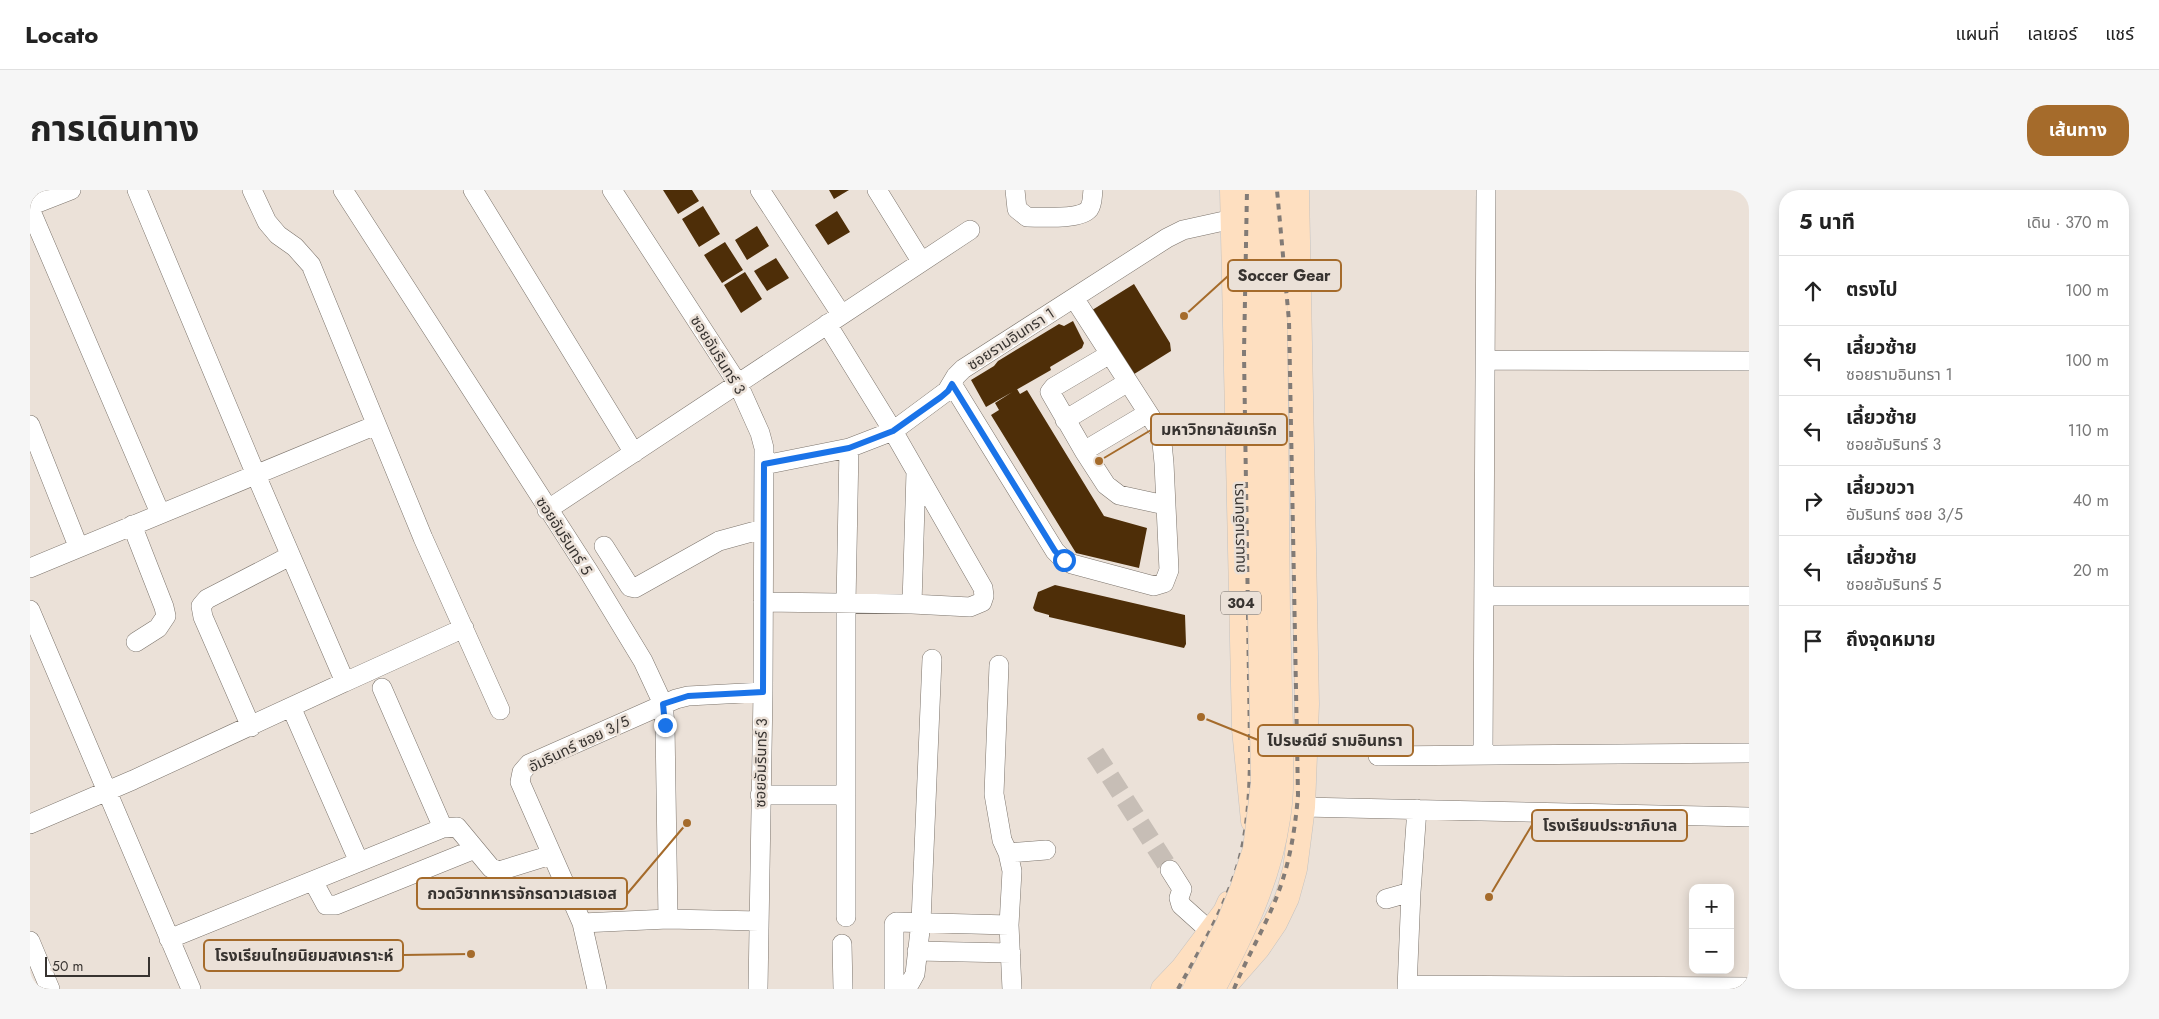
<!DOCTYPE html>
<html lang="th">
<head>
<meta charset="utf-8">
<style>
	:root { --surface:#fff; --page:#f6f6f6; --text:#222; --muted:#767676; --line:#e0e0e0; --accent:#a56b2b }
	body { margin:0; font-family:Jost,"Noto Sans Thai",sans-serif; background:var(--page); color:var(--text) }
	.controls { position:absolute; right:15px; bottom:15px; display:grid; overflow:hidden; border-radius:10px; box-shadow:0 2px 12px #0003 }
	.controls button { width:45px; height:45px; display:grid; place-items:center; padding:0; border:0; border-bottom:1px solid var(--line); background:var(--surface); color:var(--text); font:25px sans-serif }
	.scale { position:absolute; left:15px; bottom:12px; width:105px; box-sizing:border-box; padding-left:5px; border:2px solid #373330; border-top:0; font-size:14px; line-height:18px; white-space:nowrap; color:#373330; -webkit-text-stroke:4px #ebe1d8; paint-order:stroke }
	.stop { position:absolute; width:15px; height:15px; margin:-11px; border:4px solid #1a73e8; border-radius:50%; background:#fff }
	.stop.end { background:#1a73e8; border-color:#fff; box-shadow:0 1px 5px #0008 }
	.list { margin:0; padding:0; list-style:none }
	h2 { display:flex; justify-content:space-between; align-items:center; height:65px; margin:0; padding:0 20px; font-size:21px }
	h2 small { font-size:16px; font-weight:400; color:var(--muted) }
	.list li { display:grid; grid-template-columns:32px 1fr auto; gap:15px; align-items:center; box-sizing:border-box; height:70px; padding:0 20px; border-top:1px solid var(--line) }
	.list b { display:block; font-size:19px; white-space:nowrap }
	.list p { margin:0; font-size:16px; white-space:nowrap; color:var(--muted) }
	.list em { font-size:16px; font-style:normal; color:var(--muted) }
	.icon { flex:none; width:28px; height:28px; fill:none; stroke:currentColor; stroke-width:2; stroke-linecap:round; stroke-linejoin:round }
	.map { position:relative; flex:none; width:1719px; height:799px; overflow:hidden; border-radius:20px }
	header { display:flex; align-items:center; gap:30px; box-sizing:border-box; height:70px; padding:0 25px; background:var(--surface); border-bottom:1px solid var(--line) }
	header strong { font-size:24px }
	nav { display:flex; gap:28px; margin-inline-start:auto; font-size:18px }
	.intro { display:flex; align-items:center; justify-content:space-between; box-sizing:border-box; height:120px; padding:0 30px }
	h1 { margin:0; font-size:35px }
	.button { padding:12px 22px; border-radius:20px; background:var(--accent); color:#fff; font-size:18px; font-weight:700 }
	main { display:flex; gap:30px; padding:0 30px }
	aside { flex:1; background:var(--surface); border-radius:20px; box-shadow:0 2px 12px #0003 }
	.map>svg:first-child { display:block }
	.building { fill:#4e2e08 }
	.lines { fill:none; stroke-linecap:round; stroke-linejoin:round }
	.minor-tunnel { stroke:#c7beb6; stroke-width:19; stroke-dasharray:19 9; stroke-linecap:butt }
	.minor-casing { stroke:#7c746c; stroke-width:20 }
	.major-casing { stroke:#c3c2c1; stroke-width:25 }
	.minor { stroke:#fff; stroke-width:19 }
	.major { stroke:#fedfc0; stroke-width:24 }
	.rail { stroke:#827b76; stroke-width:4; stroke-dasharray:6 6; stroke-linecap:butt }
	.major-bridge-casing { stroke:#c3c2c1; stroke-width:25; stroke-linecap:butt }
	.major-bridge { stroke:#fedfc0; stroke-width:24 }
	.route { stroke:#1a73e8; stroke-width:6 }
	.labels { text-anchor:middle; dominant-baseline:central; stroke-width:5; stroke-linejoin:round; paint-order:stroke }
	.shield { fill:#ebe1d8; stroke:#6d6762; stroke-width:1 }
	.shield-label { font-size:14px; font-weight:bold; fill:#373330 }
	.street-label { font-size:15px; fill:#373330; stroke:#ebe1d8 }
	.leader { fill:none; stroke:#a56b2b; stroke-width:2 }
	.callout-dot { fill:#a56b2b; stroke:#ebe1d8; stroke-width:2 }
	.callout { fill:#ebe1d8; stroke:#a56b2b; stroke-width:2 }
	.callout-label { font-size:16px; text-anchor:middle; font-weight:bold; fill:#373330 }
</style>
</head>
<body>
<header>
<strong>Locato</strong>
<nav><a>แผนที่</a><a>เลเยอร์</a><a>แชร์</a></nav>
</header>
<div class="intro"><h1>การเดินทาง</h1><a class="button">เส้นทาง</a></div>
<main>
<div class="map">
<svg width="1719" height="799" viewBox="0 0 1719 799">
	<rect width="100%" height="100%" fill="#ebe1d8"/>
	<!-- building -->
	<path class="building" d="M633,0H662L669,11L648,24Z
		M799,0H819L804,9Z
		M673,16L690,44L669,57L652,29Z
		M807,21L820,42L798,55L785,35Z
		M727,36L739,56L717,70L705,50Z
		M695,52L713,80L692,93L674,65Z
		M746,68L759,88L737,101L724,81Z
		M715,82L732,109L711,123L694,95Z
		M1104,94L1140,153L1141,161L1101,186L1059,122Z
		M1043,131L1054,153L1052,158L1020,177L1021,180L956,217L941,190L964,176L968,171L1029,134L1034,136Z
		M987,199L990,204L997,200L1074,326L1117,338L1109,378L1046,363L961,225L969,220L965,213Z
		M1025,395L1155,425L1156,454L1154,458L1019,427V425L1005,421L1003,418L1008,402Z"/>
	<g class="lines">
		<!-- minor-tunnel -->
		<path class="minor-tunnel" d="M1065,563L1140,680"/>
		<defs>
			<path id="minor" d="M222,0L237,32L248,45L265,57L281,75L393,348L470,520
				M313,0L559,382L613,471L633,514L635,535L638,729
				M443,0L604,263
				M582,0L708,194L730,243L734,258L733,502L728,799
				M730,0L811,124
				M847,0L891,71
				M985,0L987,19L997,27C1011,27 1050,30 1059,19C1063,13 1062,7 1063,0
				M0,16L41,0
				M0,19L130,323
				M1456,170L1719,171
				M922,194L1025,361L1034,370L1042,374L1124,396L1134,393L1139,380L1134,273L1131,243L1044,108
				M1118,223L1054,261L1076,295L1089,305L1135,315
				M1035,230L1098,192
				M0,235L48,356
				M1054,261L1020,202L1024,197L1080,164
				M734,275L819,258L863,241L917,201L926,186L933,179L1137,48L1153,40L1203,29
				M517,320L940,40
				M102,335L134,417L136,426L128,438L106,452
				M574,356L600,397L605,398L689,351L733,339
				M0,378L346,235
				M1454,406H1719
				M733,412L882,414L940,417L952,412L954,406L953,398L863,241L797,134
				M882,414L886,282
				M0,420L161,799
				M315,492L434,438
				M352,498L413,638
				M262,519L329,672
				M221,537L173,427L171,416L177,409L260,366
				M1453,565L1456,0
				M1348,566L1719,563
				M730,605H816
				M1273,617L1719,627
				M0,634L103,590L315,492L226,285L107,0
				M978,663L1016,660
				M1140,680L1152,699L1149,708L1151,715L1181,742
				M283,691L296,715H306L445,659
				M1356,709L1381,702L1387,619
				M816,727V413L819,258
				M552,733L638,729L729,731
				M979,735L982,799
				M139,749L413,638L427,637L461,678L469,681L521,665
				M0,751L20,799
				M812,754L813,799
				M887,761L981,763
				M1378,795L1719,797
				M567,799L552,733L490,592L492,582L499,574L646,509L658,506L733,502
				M864,799V734L866,732L979,735L982,681L978,663L972,650L964,604L969,475
				M864,799L880,793L885,784L891,732L902,469
				M1377,799L1381,702"/>
			<path id="major" d="M1202,0L1214,539L1223,631
				M1226,0L1230,424
				M1244,0L1248,423
				M1133,799L1153,778L1195,722L1199,713
				M1192,799L1228,758L1245,733L1257,708L1265,679L1273,617L1277,514L1267,0"/>
		</defs>
		<!-- minor casing -->
		<use href="#minor" class="minor-casing"/>
		<!-- major casing -->
		<use href="#major" class="major-casing"/>
		<!-- minor -->
		<use href="#minor" class="minor"/>
		<!-- major -->
		<use href="#major" class="major"/>
		<!-- rail -->
		<path class="rail" d="M1148,799C1172,756 1199,711 1211,663C1219,627 1220,591 1220,555L1214,163L1217,0
			M1204,799C1216,769 1233,741 1245,711C1259,677 1265,642 1268,605L1259,131L1247,0"/>
		<defs>
			<path id="major-bridge" d="M1165,799L1198,734L1212,699L1225,659L1233,593L1230,424
				M1183,799C1212,745 1239,690 1248,629C1253,599 1251,568 1251,538C1250,500 1249,462 1248,423"/>
		</defs>
		<!-- major-bridge casing -->
		<use href="#major-bridge" class="major-bridge-casing"/>
		<!-- major-bridge -->
		<use href="#major-bridge" class="major-bridge"/>
	</g>
	<g class="lines">
		<!-- route -->
		<path class="route" d="M635,535L633,514L658,506L733,502L734,274L819,258L863,241L911,207L918,201L922,194L1025,361L1034,370"/>
	</g>
	<g class="labels">
		<!-- shield labels -->
		<rect class="shield" x="1191" y="401.5" width="40" height="23" rx="4"/>
		<g class="shield-label">
			<text x="1211" y="413">304</text>
		</g>
		<!-- street labels -->
		<g class="street-label">
			<text transform="translate(981 149) rotate(-33)">ซอยรามอินทรา 1</text>
			<text transform="translate(688 165) rotate(58)">ซอยอัมรินทร์ 3</text>
			<text transform="translate(1209 338) rotate(-91)">ถนนรามอินทรา</text>
			<text transform="translate(534 346) rotate(57)">ซอยอัมรินทร์ 5</text>
			<text transform="translate(549 554) rotate(-26)">อัมรินทร์ ซอย 3/5</text>
			<text transform="translate(731 573) rotate(-89)">ซอยอัมรินทร์ 3</text>
		</g>
	</g>
	<!-- callouts -->
	<path class="leader" d="M1154 126L1198 86M1069 271L1121 240M1171 527L1228 550M1459 707L1502 635M657 633L597 704M441 764L373 765"/>
	<g class="callout-dot">
		<circle cx="1154" cy="126" r="5"/>
		<circle cx="1069" cy="271" r="5"/>
		<circle cx="1171" cy="527" r="5"/>
		<circle cx="1459" cy="707" r="5"/>
		<circle cx="657" cy="633" r="5"/>
		<circle cx="441" cy="764" r="5"/>
	</g>
	<g class="callout">
		<rect x="1198" y="70" width="113" height="31" rx="5"/>
		<rect x="1121" y="224" width="136" height="31" rx="5"/>
		<rect x="1228" y="535" width="155" height="31" rx="5"/>
		<rect x="1502" y="620" width="155" height="31" rx="5"/>
		<rect x="387" y="688" width="210" height="31" rx="5"/>
		<rect x="174" y="750" width="199" height="31" rx="5"/>
	</g>
	<g class="callout-label">
		<text x="1254" y="91">Soccer Gear</text>
		<text x="1189" y="245">มหาวิทยาลัยเกริก</text>
		<text x="1305" y="556">ไปรษณีย์ รามอินทรา</text>
		<text x="1580" y="641">โรงเรียนประชาภิบาล</text>
		<text x="492" y="709">กวดวิชาทหารจักรดาวเสธเอส</text>
		<text x="274" y="771">โรงเรียนไทยนิยมสงเคราะห์</text>
	</g>
</svg>
<div class="controls">
<button>+</button>
<button>−</button>
</div>
<div class="scale">50 m</div>
<div class="stop" style="left:1034px;top:370px"></div>
<div class="stop end" style="left:635px;top:535px"></div>
</div>
<aside>
<h2>5 นาที<small>เดิน · 370 m</small></h2>
<ul class="list">
<li><svg class="icon" aria-label="ahead" viewBox="0 0 24 24"><path d="M12 20V5M6 11l6-6 6 6"/></svg><div><b>ตรงไป</b></div><em>100 m</em></li>
<li><svg class="icon" aria-label="left" viewBox="0 0 24 24"><path d="M17 20v-9H6M10 6l-5 5 5 5"/></svg><div><b>เลี้ยวซ้าย</b><p>ซอยรามอินทรา 1</p></div><em>100 m</em></li>
<li><svg class="icon" aria-label="left" viewBox="0 0 24 24"><path d="M17 20v-9H6M10 6l-5 5 5 5"/></svg><div><b>เลี้ยวซ้าย</b><p>ซอยอัมรินทร์ 3</p></div><em>110 m</em></li>
<li><svg class="icon" aria-label="right" viewBox="0 0 24 24"><path d="M7 20v-9h11M14 6l5 5-5 5"/></svg><div><b>เลี้ยวขวา</b><p>อัมรินทร์ ซอย 3/5</p></div><em>40 m</em></li>
<li><svg class="icon" aria-label="left" viewBox="0 0 24 24"><path d="M17 20v-9H6M10 6l-5 5 5 5"/></svg><div><b>เลี้ยวซ้าย</b><p>ซอยอัมรินทร์ 5</p></div><em>20 m</em></li>
<li><svg class="icon" aria-label="arrive" viewBox="0 0 24 24"><path d="M6 21V4h12l-3 4 3 4H6"/></svg><div><b>ถึงจุดหมาย</b></div></li>
</ul>
</aside>
</main>
</body>
</html>
